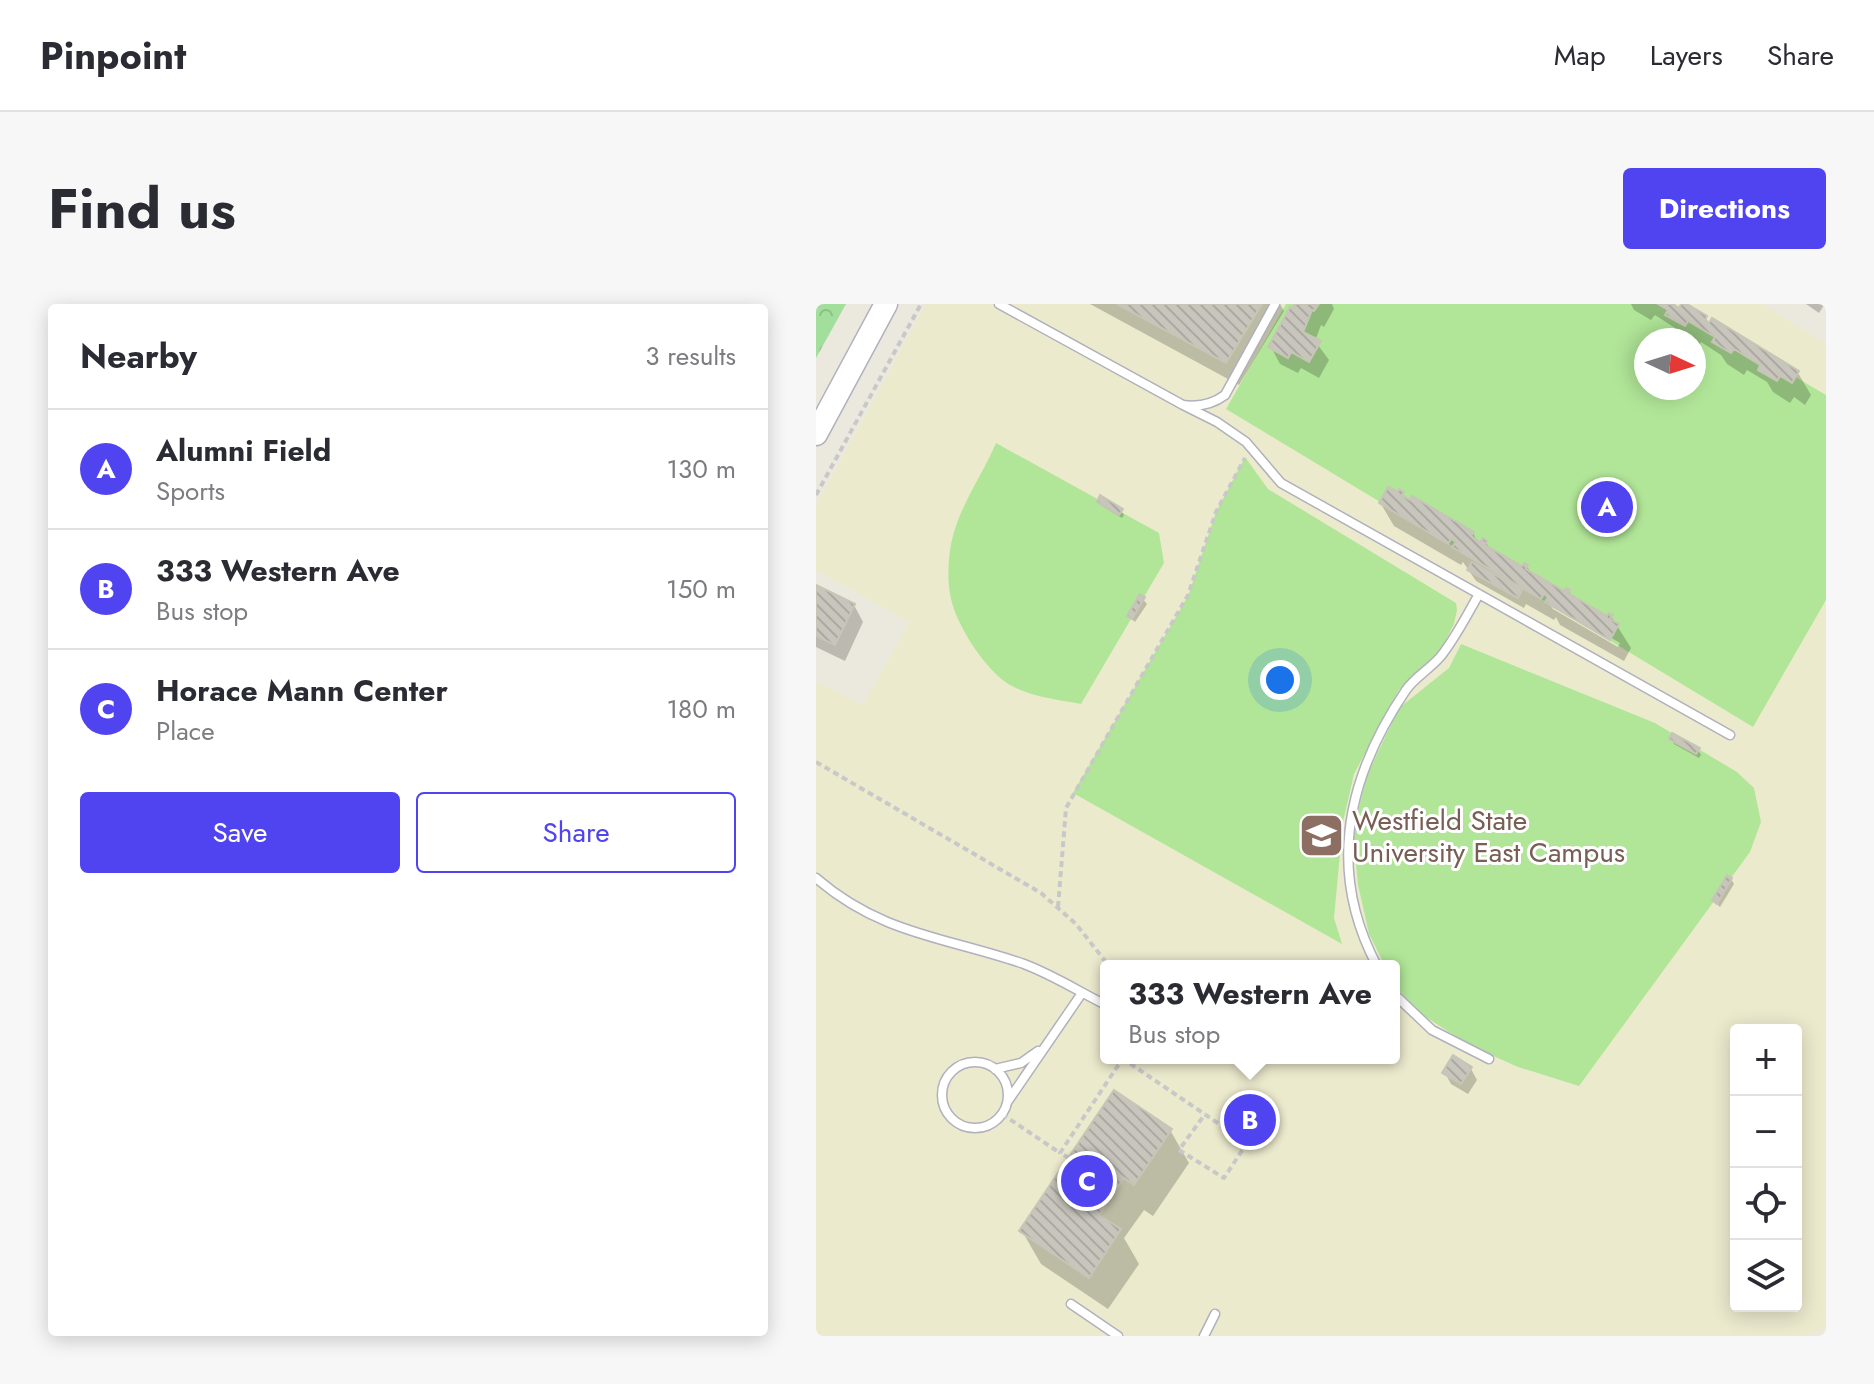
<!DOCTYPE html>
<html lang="en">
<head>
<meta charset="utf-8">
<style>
	:root { --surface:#fff; --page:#f7f7f7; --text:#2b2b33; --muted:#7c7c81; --line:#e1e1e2; --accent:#5044f1 }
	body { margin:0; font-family:Jost,sans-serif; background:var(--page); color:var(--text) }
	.controls { position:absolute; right:24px; bottom:24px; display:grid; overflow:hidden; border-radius:8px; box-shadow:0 4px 20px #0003 }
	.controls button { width:72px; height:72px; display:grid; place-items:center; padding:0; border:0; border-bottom:2px solid var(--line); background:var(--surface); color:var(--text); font:40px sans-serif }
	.compass { position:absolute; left:818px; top:24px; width:72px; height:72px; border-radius:50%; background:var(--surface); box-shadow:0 4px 20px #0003; rotate:94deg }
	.you { position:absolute; left:464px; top:376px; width:28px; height:28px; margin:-20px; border:6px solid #fff; border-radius:50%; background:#1a73e8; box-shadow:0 0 0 12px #1a73e833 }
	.badge { display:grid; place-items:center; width:52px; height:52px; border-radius:50%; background:var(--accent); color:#fff; font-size:26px; font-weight:700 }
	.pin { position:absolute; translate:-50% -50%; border:4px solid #fff; box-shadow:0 2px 8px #0006 }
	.popup { position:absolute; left:284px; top:656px; width:300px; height:104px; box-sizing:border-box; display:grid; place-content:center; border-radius:8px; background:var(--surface); filter:drop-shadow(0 2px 6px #0005); font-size:26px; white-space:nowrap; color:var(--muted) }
	.popup b { font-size:30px; color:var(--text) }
	.popup::after { content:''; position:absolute; left:50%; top:100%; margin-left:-16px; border:16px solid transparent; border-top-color:var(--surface) }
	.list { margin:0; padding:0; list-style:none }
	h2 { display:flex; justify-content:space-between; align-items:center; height:104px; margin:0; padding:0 32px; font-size:34px }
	h2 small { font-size:26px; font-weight:400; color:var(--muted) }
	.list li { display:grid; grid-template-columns:52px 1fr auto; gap:24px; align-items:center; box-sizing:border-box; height:120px; padding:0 32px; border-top:2px solid var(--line) }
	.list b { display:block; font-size:30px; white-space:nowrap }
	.list p { margin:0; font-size:26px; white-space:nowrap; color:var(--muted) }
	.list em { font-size:26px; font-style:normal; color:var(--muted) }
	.actions { display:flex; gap:16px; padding:24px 32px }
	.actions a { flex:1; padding:18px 0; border:2px solid var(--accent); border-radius:8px; text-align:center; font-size:28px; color:var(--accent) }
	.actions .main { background:var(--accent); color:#fff }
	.icon { flex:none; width:44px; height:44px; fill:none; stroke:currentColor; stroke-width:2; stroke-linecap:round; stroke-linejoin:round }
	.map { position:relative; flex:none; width:1010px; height:1032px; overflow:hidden; border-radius:8px }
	header { display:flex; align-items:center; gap:48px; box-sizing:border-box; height:112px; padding:0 40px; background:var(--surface); border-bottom:2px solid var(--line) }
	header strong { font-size:38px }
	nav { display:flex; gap:44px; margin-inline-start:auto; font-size:28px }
	.intro { display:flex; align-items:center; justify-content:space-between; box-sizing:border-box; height:192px; padding:0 48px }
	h1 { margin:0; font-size:56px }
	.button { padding:20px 36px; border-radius:8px; background:var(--accent); color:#fff; font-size:28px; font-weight:700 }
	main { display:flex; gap:48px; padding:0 48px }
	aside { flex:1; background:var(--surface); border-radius:8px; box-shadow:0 4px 20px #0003 }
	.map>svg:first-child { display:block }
	.education { fill:#eceacd; fill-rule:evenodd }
	.park { fill:url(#park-crowns) }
	.pitch { fill:#b1e698; fill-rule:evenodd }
	.shadow { fill:#0003; fill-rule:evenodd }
	.building { fill:url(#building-back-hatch); stroke:#c7c5b6; stroke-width:2 }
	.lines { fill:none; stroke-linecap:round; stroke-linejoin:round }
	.lane-casing { stroke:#b1b0bd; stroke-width:11 }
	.secondary-casing { stroke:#b1b0bd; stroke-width:25 }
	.path { stroke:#c8c8c8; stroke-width:4; stroke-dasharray:6 4; stroke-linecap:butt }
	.lane { stroke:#fff; stroke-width:8 }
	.secondary { stroke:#fff; stroke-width:22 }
	.labels { text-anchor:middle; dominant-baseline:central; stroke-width:6; stroke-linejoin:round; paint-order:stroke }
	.education-label { font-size:28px; fill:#785e54; stroke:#fff; text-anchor:start }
</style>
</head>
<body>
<header>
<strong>Pinpoint</strong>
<nav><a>Map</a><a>Layers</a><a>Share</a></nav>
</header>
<div class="intro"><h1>Find us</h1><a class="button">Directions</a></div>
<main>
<aside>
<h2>Nearby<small>3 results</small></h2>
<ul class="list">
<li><span class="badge">A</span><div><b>Alumni Field</b><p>Sports</p></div><em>130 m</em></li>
<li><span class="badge">B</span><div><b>333 Western Ave</b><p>Bus stop</p></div><em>150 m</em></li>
<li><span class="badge">C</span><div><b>Horace Mann Center</b><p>Place</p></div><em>180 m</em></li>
</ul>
<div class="actions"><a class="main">Save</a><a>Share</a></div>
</aside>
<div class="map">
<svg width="1010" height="1032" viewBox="0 0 1010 1032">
	<defs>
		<pattern id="park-crowns" width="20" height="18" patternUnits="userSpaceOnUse" patternTransform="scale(2)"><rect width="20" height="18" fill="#a2df9c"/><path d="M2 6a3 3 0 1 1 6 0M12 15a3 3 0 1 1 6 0" fill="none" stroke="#8cc087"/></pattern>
		<pattern id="building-back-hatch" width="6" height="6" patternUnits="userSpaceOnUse" patternTransform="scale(2)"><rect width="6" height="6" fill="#c7c5bc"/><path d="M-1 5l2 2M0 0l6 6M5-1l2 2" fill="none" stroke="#aba9a2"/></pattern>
	</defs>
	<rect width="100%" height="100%" fill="#ebe9dd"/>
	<!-- education -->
	<path class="education" d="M110,0H947L1010,40V1024L989,1032H0V378L47,401L93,318L0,266V201ZM830,36H878V84H830ZM290,662H578V754H290ZM920,726H980V1002H920Z"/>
	<!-- park -->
	<path class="park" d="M0,0H30L0,54Z"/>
	<!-- pitch -->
	<path class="pitch" d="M470,0H856L1010,91V296L937,423L410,105ZM830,36H878V84H830Z
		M180,139L343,229L348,259L265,400C242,396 215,393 194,381C170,367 141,322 135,295C131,278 132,258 135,240C142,204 166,172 180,139Z
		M429,153L452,185L640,299L641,306L638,320L625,345L583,386L538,470L527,518L518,614L526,640L257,489L372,292L400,208Z
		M645,340L839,419L921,468L938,484L945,518L934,548L763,782L702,763L655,742L605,710L580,683L578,662H569L553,630L542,581L537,528L551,471L583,404L633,364Z"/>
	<!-- shadow -->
	<path class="shadow" d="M274,0H464L468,7L423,81Z
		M481,0H516L518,5L508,23L505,21L499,37L513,56L503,74L485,64L482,69L464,60L455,43Z
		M815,0H853L864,6L890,14L894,21L982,69L995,91L989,101L978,93L974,99L957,88L951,78L931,66L928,71L911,60L905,51L885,38L882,44L878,41V36L865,33L859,24L839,11L835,16L818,6Z
		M990,0H1010V3L1008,1L1003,9Z
		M586,189L591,197L657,229L662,239L670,238L674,246L707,265L711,262L715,270L749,290L753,287L757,294L792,314L795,312L815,344L808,357L744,321L740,313L738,316L710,300L708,304L660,277L647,258L645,261L578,222L565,200ZM730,296L804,339L802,343L737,305Z
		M283,198L305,206L308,211L306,214L286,202Z
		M0,283L38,301L47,318L29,357L0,343Z
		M325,293L331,300L319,318L313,312Z
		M855,435L882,446L885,451L883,454L858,440Z
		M915,575L918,580L904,603L898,597Z
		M655,765L661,776L652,790L635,780L629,769Z
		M354,826L373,859L337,912L328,906L308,934L323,960L292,1005L225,960L206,927Z"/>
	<!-- building -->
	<path class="building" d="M301,0H446L410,59Z
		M479,0H503L498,7L496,6L487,28L505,37L493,58L475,48L472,54L452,43L474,3L476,4Z
		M842,0H857L863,4L865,0H871L891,12L889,17L893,19L896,14L983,67L976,79L964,72L961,77L942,66L944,61L918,45L915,49L896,38L899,33L872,17L869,22L849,11L852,6Z
		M572,183L582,188L583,185L588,188L586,191L594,196L596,192L658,228L655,232L664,238L667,234L671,237L669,241L706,262L708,259L712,261L710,265L748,287L750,284L754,286L752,289L791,312L793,309L797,311L794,315L803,320L794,336L729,298L732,293L728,290L725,295L636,243L640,238L635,235L632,240L563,199Z
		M284,191L307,205L303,211L281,198Z
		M656,258L706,286L702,294L651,266Z
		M0,281L39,300L19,341L0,332Z
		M324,290L329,293L316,315L311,312Z
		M856,429L884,444L880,450L853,435Z
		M911,571L916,574L901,600L896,596Z
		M637,751L656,763L645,780L626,769Z
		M298,786L356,825L318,881L308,874L283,911L305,925L273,974L203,927Z"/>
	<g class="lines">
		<defs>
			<path id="lane" d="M183,0L367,101C382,103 397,100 409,91L459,0
				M367,101L401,118L430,138L465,179L914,431
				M0,574C66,631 130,633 208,660C237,671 262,687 290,701
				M561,662C510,566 531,473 590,386C599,373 614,365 625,352C640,333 651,311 663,290
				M578,690L616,726L673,755
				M126 791a33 33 0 1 1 66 0a33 33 0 1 1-66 0Z
				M179,765L205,759L222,747
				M192,797L266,689
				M255,1000L302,1032
				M388,1032L399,1010"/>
			<path id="secondary" d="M0,130L70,0"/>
		</defs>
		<!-- lane casing -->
		<use href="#lane" class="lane-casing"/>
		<!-- secondary casing -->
		<use href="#secondary" class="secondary-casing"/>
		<!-- path -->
		<path class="path" d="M0,191L105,0
			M0,458L225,589L260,620L293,662
			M242,603L250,504L372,291L400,208L429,154
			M306,754L431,839L408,874L363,846L389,810
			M186,810L244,849
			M253,854L244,849L307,754"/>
		<!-- lane -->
		<use href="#lane" class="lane"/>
		<!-- secondary -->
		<use href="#secondary" class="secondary"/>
	</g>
	<!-- icons -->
	<defs>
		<symbol id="university-square" viewBox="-11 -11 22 22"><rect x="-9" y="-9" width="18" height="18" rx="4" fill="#8d6e63" stroke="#fff"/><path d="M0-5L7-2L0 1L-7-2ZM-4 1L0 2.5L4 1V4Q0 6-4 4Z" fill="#fff"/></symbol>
	</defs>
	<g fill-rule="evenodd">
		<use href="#university-square" x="480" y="506" width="51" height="51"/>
	</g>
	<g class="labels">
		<!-- education labels -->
		<g class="education-label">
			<text x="536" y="516">Westfield State<tspan x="536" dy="32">University East Campus</tspan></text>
		</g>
	</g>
</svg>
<div class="controls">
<button>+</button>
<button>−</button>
<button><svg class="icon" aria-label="locate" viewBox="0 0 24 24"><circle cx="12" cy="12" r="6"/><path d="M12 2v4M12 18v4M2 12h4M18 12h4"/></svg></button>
<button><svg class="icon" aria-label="layers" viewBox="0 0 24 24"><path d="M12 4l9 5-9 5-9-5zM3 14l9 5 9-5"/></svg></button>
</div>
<svg class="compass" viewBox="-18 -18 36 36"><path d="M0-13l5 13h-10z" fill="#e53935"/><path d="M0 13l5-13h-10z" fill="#7c7c81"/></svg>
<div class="you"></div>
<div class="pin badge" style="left:791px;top:203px">A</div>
<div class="pin badge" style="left:434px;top:816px">B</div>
<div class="popup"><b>333 Western Ave</b>Bus stop</div>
<div class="pin badge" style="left:271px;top:877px">C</div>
</div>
</main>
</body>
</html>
